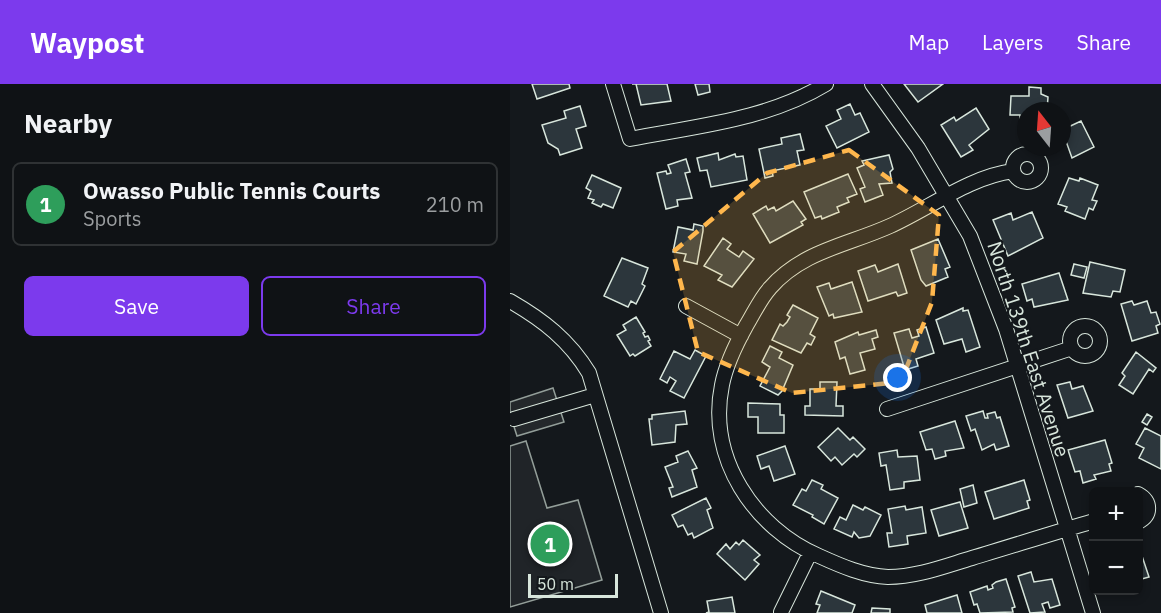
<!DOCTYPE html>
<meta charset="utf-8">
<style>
body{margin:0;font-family:"IBM Plex Sans",sans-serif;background:#181b1e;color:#f1f3f6}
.controls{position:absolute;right:18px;bottom:18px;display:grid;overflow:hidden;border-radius:9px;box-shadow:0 3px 9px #0003}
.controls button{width:54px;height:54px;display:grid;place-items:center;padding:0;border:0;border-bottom:2px solid #2f3234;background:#0f1215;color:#f1f3f6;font:30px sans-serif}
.compass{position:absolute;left:507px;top:18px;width:54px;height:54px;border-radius:50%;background:#0f1215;box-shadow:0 3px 9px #0003;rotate:343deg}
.scale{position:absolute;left:18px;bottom:15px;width:90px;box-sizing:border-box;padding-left:6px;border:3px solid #d8e6dc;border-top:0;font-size:16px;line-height:21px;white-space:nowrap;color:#d8e6dc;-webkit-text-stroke:4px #14181c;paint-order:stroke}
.you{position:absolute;left:388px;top:294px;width:21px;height:21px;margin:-15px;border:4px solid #fff;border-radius:50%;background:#1a73e8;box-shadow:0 0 0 9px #1a73e833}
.badge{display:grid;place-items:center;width:39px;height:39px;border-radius:50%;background:#7c3aed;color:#fff;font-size:20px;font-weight:700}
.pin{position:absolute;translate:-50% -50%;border:3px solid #fff;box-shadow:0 2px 6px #0006}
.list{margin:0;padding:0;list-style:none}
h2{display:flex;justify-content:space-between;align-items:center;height:78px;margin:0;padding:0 24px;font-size:26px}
h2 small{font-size:20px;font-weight:400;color:#9b9ea0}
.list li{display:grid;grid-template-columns:39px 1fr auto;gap:18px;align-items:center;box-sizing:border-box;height:84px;margin:0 12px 12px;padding:0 12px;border:2px solid #2f3234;border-radius:9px}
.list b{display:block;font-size:22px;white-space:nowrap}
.list p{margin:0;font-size:20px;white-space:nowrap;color:#9b9ea0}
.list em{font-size:20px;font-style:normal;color:#9b9ea0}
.actions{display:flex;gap:12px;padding:18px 24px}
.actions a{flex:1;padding:14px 0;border:2px solid #7c3aed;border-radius:9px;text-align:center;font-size:21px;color:#7c3aed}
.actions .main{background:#7c3aed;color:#fff}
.map{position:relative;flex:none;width:651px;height:529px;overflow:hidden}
header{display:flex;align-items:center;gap:36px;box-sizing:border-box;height:84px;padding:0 30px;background:#7c3aed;color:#fff}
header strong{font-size:28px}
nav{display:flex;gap:33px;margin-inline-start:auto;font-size:21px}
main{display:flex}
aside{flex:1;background:#0f1215}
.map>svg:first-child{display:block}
.green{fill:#202428;stroke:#939e99;stroke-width:1.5}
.parking{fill:#24282b;stroke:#939e99;stroke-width:1.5}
.building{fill:#2c363c;stroke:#d8e6dc;stroke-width:1.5}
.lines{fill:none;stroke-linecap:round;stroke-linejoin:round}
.minor-casing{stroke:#d8e6dc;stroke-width:16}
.minor{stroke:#14181c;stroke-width:14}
.marked{fill:#ffb74d;fill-opacity:0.2;stroke:#ffb74d;stroke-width:4.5;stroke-dasharray:12 8;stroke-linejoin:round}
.labels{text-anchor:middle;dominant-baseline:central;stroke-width:4.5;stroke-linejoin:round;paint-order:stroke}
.street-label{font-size:20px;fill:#d8e6dc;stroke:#14181c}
</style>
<header>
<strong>Waypost</strong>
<nav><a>Map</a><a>Layers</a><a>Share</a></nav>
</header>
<main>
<aside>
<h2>Nearby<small></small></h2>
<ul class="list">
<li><span class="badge" style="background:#2e9e5b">1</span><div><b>Owasso Public Tennis Courts</b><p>Sports</p></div><em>210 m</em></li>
</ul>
<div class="actions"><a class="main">Save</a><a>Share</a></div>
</aside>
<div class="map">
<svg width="651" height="529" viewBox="0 0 651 529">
<rect width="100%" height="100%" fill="#14181c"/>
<path class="green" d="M16,357L37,424L68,416L92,496L0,523V362Z"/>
<path class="parking" d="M43,304L54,338L7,352L0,330V318Z"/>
<path class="building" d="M22,0H59L60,4L27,15Z
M122,0H157L161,17L131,21L126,0Z
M185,0H199L200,8L188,11Z
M394,0H433L408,18Z
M519,3L531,4V10L538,13L537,27H516V35H510V31H500L501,12H519Z
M340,20L345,31L350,29L359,48L327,64L316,42L331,35L327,26Z
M70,22L76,42L66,45L72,64L50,71L48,65L38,59L32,41L56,34L54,27Z
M466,24L479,45L459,61L463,66L451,73L431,41L444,33L446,37Z
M571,37L584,63L562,74L552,46Z
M290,50L294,66L287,67L290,81L262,87L263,92L255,94L249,65L272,60L271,54Z
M208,69L209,76L225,70L226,73L233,72L237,96L201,103L197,86L190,87L187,74Z
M379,71L383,85L380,88L382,99L369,100L373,111L355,118L350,105L355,103L347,84L354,81L352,77Z
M176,75L180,88L175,89L182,114L167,116L168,122L156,125L147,89L156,87L157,90L161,89L158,81Z
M338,90L347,110L337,114L339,118L327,123L329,128L312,135L311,132L305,134L294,108Z
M82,91L111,104L103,124L93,120L91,123L82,119L84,116L78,114L81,107L76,104Z
M559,94L569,97L570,94L588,101L582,116L587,117L583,126L579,124L575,135L555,127L557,123L548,120Z
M283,117L296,135L291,138L293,141L260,159L243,130L256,122L258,126L264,123L266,127Z
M522,128L533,154L498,172L483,136L501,129L503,136Z
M184,140L193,142V147L187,180L174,177L176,170L163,168L168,143L183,146Z
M213,154L221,160L217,165L229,173L233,167L244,175L222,203L208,196L212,191L194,182Z
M428,155L440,183L435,185L438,193L416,202L411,196L401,166Z
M112,174L138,184L132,200L135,202L126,220L121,217L118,223L94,212Z
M580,178L615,186L610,208L603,207L601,213L573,209Z
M388,180L397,209L388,212L386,208L358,217L348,187L365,181L368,188Z
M564,180L577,183L574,194L561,191Z
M549,189L558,216L524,223L522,215L517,217L512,200Z
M342,198L352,228L324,234L323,230L319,232L307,203L319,199L321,205Z
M622,217L624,221L637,217L641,229L646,228L650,240L646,242L648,249L622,257L611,220Z
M283,221L308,234L300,250L305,253L301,261L297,259L291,269L262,256L270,240L273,242L277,238L280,233L277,231Z
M453,224V227L458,226L470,263L456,268L452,255L434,260L426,236Z
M126,233L135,248L133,249L135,253L138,252L140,256L138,257L141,262L125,272L123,270L120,272L107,251L116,246L113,241Z
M416,243L424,269L406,275L408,282L395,286L384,249L399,245L402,254L409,252L407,246Z
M366,246L368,253L362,255L365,265L350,269L355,286L340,290L335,273L330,275L325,258L348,248L349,251Z
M260,262L272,268L269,274L283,281L272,307L268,311L250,302L260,283L252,278Z
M185,266L196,272L174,314L160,307L166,297L160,293L157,299L150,295L164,267L180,275Z
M626,268L646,284L643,288L639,285L623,310L609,301L615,292L612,289Z
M310,298H327L326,322H333V332L295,331V322H300V305H310Z
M560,298L562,305L573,302L583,327L558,334L547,301Z
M238,319L270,320V331H274V349H248V333H238Z
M175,327L177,340L166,341L165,358L142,361L139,335H142V331Z
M473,327L475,334H478L477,330L485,328L487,334L490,333L499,362L486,366L484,360L472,366L465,345L461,347L456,332Z
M637,330L642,333L637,341L632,338Z
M445,337L454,364L435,367L436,372L425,375L422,365L416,366L410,348Z
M328,344L340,356L343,353L355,365L347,373L344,370L332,381L325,373L321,377L308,363Z
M635,344L651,352V385L629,374L634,364L626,360Z
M595,356L602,379L599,380L601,387L584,391L586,395L573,399L570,387L565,388L558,366Z
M275,362L285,390L264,397L259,382L251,385L247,372Z
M387,366L388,373L407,372L410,396L394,398V404L380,406L376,381L371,382L369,369Z
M178,367L187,384L182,386L187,403L162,413L159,404L163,403L155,383L168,378L166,372Z
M302,396L313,401L311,405L328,414L314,440L302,433L303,431L283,421L292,405L296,407Z
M514,396L520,416L517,417L519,424L484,435L475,408Z
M463,401L467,419L454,423L450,405Z
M196,414L201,424L197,426L203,444L184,454L182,449L178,451L173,441L168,443L162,431Z
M450,418L458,444L429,452L421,426Z
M343,421L353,426L355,423L371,431L360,452L349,454L344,448L342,453L324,445L330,433L336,436Z
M395,422L396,426L412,423L416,449L397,452L398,460L379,463L377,449H382L378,425Z
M233,456L250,471L244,476L249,480L235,496L207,470L216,460L220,465L226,458L229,461Z
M632,472L639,493L628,496V473Z
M521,488L524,498L542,495L550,521L540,524L538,518L532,520L535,528L520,529L508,492Z
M496,495L505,523L502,524L503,528L470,529L467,520L464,521L460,508L477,502L478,506L483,504L482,501L486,498Z
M311,507L345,521L342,529H307L310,521L306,520Z
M447,511L452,529H417L415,521Z
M222,513L225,529H196L199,528L197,517Z
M362,524L380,525V529H361Z"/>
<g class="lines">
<g class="minor-casing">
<path id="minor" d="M103,0L120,55C186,42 257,36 316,0
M362,0L408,64L460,152L496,245L583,529
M503 84a14 14 0 1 1 28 0a14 14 0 1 1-28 0Z
M503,87C459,93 420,124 380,142C338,161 292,167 260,204C250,215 244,229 236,242C226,260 216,280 212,301C197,374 244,444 309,472C331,482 354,492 378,493C407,493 435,482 462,474C502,462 543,449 584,437
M0,217C33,236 59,256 79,289L151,529
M176,222L231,252
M560 257a15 15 0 1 1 30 0a15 15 0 1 1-30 0Z
M377,325L562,264
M4,335L85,311
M628,410C641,417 642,431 628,438
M271,528L300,469"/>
</g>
<use href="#minor" class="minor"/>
</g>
<path class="marked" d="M339,66L429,131L422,218L391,298L282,309L188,268L163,168L257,89Z"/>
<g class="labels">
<g class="street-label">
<text transform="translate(519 265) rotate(72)">North 139th East Avenue</text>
</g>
</g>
</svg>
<div class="controls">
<button>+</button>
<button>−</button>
</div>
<svg class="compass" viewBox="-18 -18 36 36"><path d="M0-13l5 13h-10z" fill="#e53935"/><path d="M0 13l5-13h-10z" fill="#9b9ea0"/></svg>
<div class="scale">50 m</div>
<div class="you"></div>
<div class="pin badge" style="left:40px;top:460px;background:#2e9e5b">1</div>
</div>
</main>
